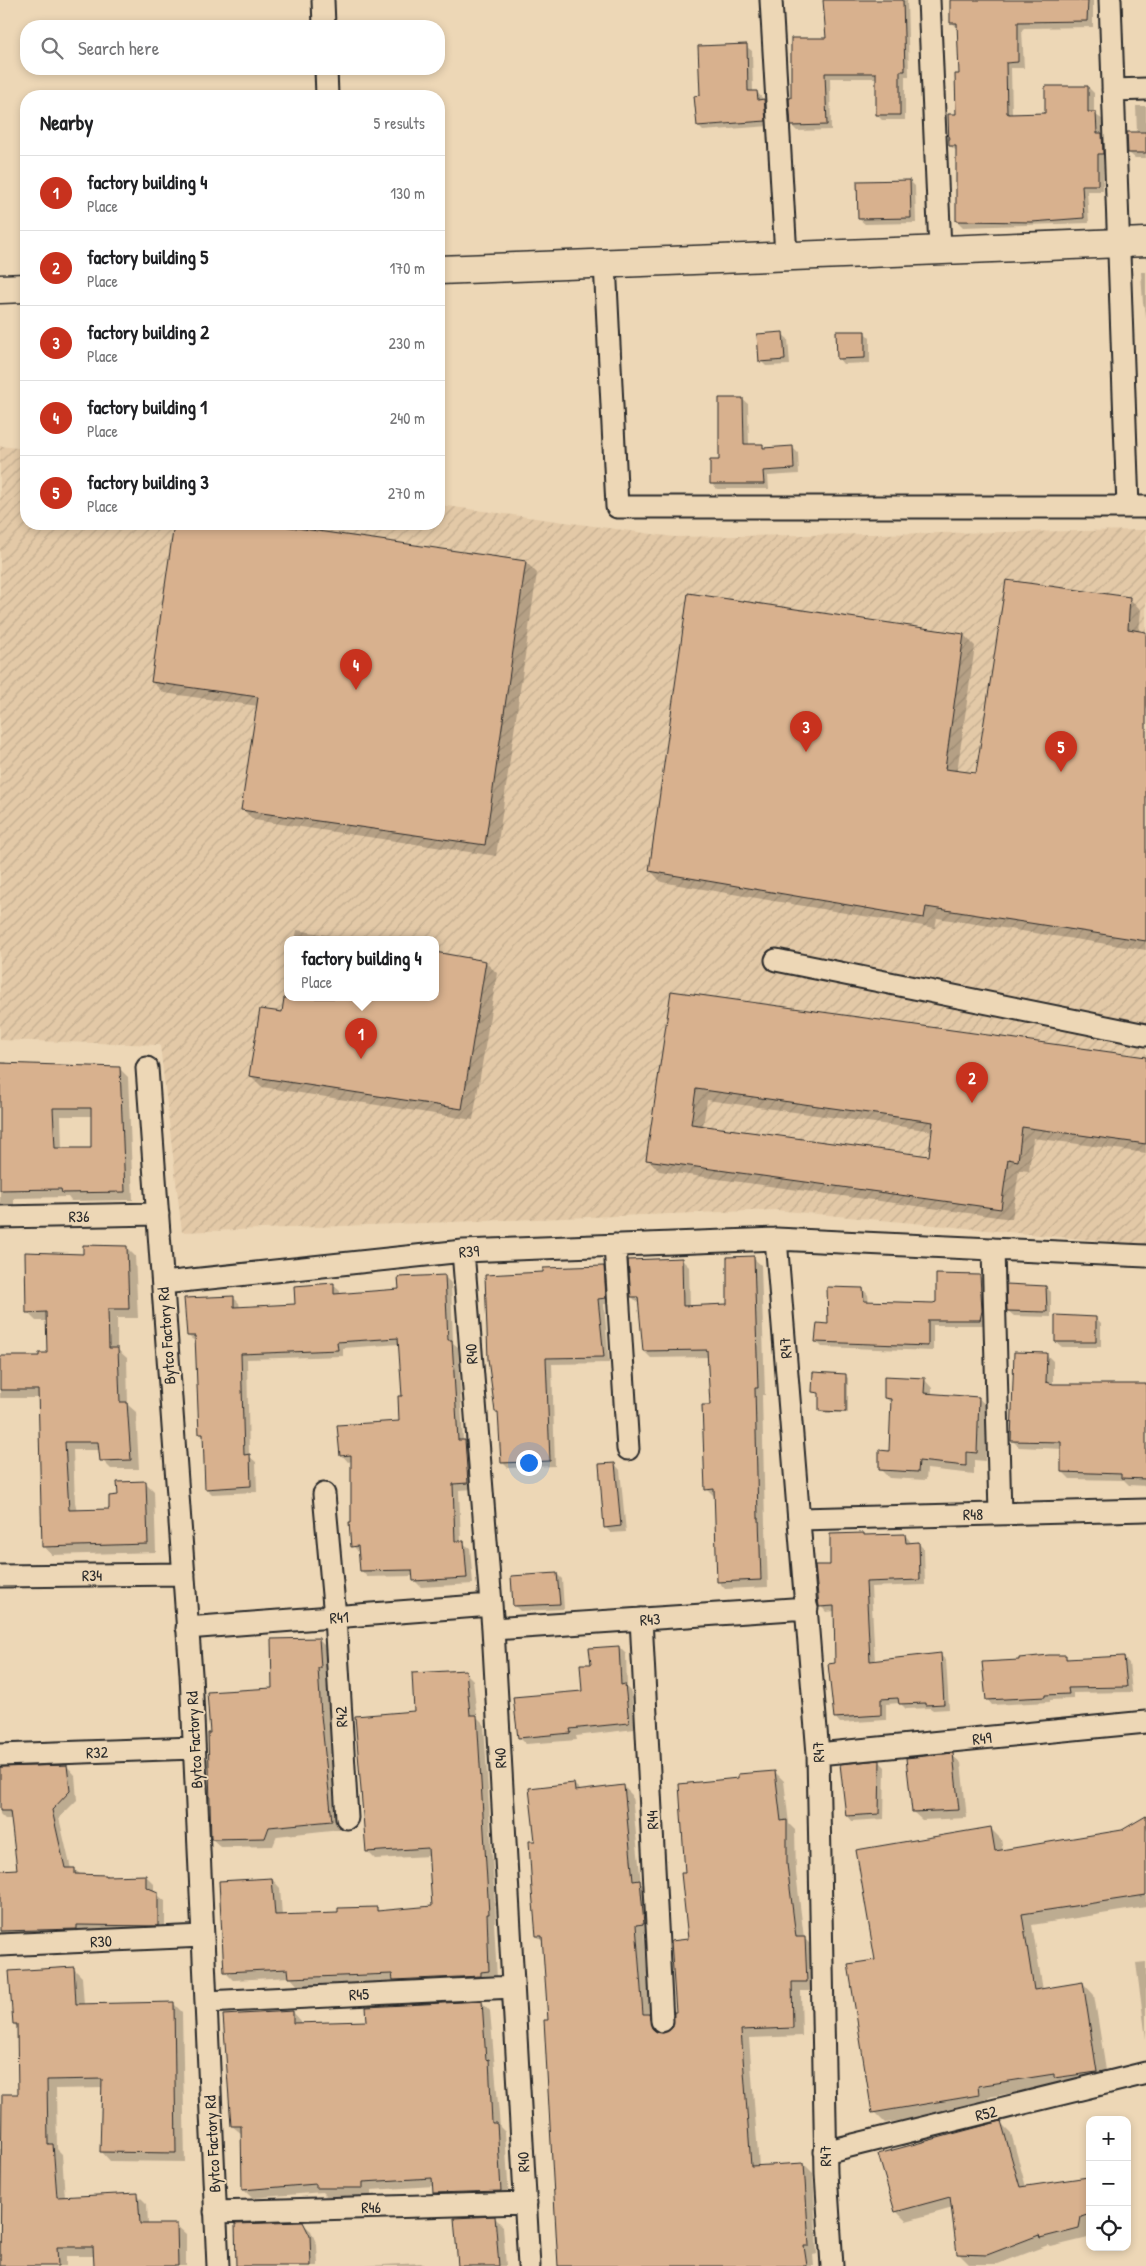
<!DOCTYPE html>
<meta charset="utf-8">
<style>
body{margin:0;font-family:"Patrick Hand",sans-serif;background:#f2f2f2;color:#202124}
.controls{position:absolute;right:15px;bottom:15px;display:grid;overflow:hidden;border-radius:10px;box-shadow:0 2px 8px #0003}
.controls button{width:45px;height:45px;display:grid;place-items:center;padding:0;border:0;border-bottom:1px solid #e0e0e0;background:#fff;color:#202124;font:25px sans-serif}
.you{position:absolute;left:528px;top:1462px;width:18px;height:18px;margin:-12px;border:4px solid #fff;border-radius:50%;background:#1a73e8;box-shadow:0 0 0 8px #1a73e833}
.badge{display:grid;place-items:center;width:32px;height:32px;border-radius:50%;background:#c8321e;color:#fff;font-size:16px;font-weight:700}
.pin{position:absolute;translate:-50% -41px;filter:drop-shadow(0 1px 2px #0008)}
.pin::after{content:'';position:absolute;top:26px;width:18px;height:15px;background:inherit;clip-path:polygon(0 0,100% 0,50% 100%)}
.popup{position:absolute;left:284px;top:936px;width:155px;height:65px;box-sizing:border-box;display:grid;place-content:center;border-radius:10px;background:#fff;filter:drop-shadow(0 1px 4px #0005);font-size:16px;white-space:nowrap;color:#757577}
.popup b{font-size:19px;color:#202124}
.popup::after{content:'';position:absolute;left:50%;top:100%;margin-left:-10px;border:10px solid transparent;border-top-color:#fff}
.list{margin:0;padding:0;list-style:none}
h2{display:flex;justify-content:space-between;align-items:center;height:65px;margin:0;padding:0 20px;font-size:21px}
h2 small{font-size:16px;font-weight:400;color:#757577}
.list li{display:grid;grid-template-columns:32px 1fr auto;gap:15px;align-items:center;box-sizing:border-box;height:75px;padding:0 20px;border-top:1px solid #e0e0e0}
.list b{display:block;font-size:19px;white-space:nowrap}
.list p{margin:0;font-size:16px;white-space:nowrap;color:#757577}
.list em{font-size:16px;font-style:normal;color:#757577}
.icon{flex:none;width:28px;height:28px;fill:none;stroke:currentColor;stroke-width:2;stroke-linecap:round;stroke-linejoin:round}
.map{position:relative;flex:none;width:1146px;height:2266px;overflow:hidden}
.search{position:absolute;background:#fff;box-shadow:0 2px 8px #0003;left:20px;top:20px;width:425px;height:55px;display:flex;align-items:center;gap:12px;box-sizing:border-box;padding:0 18px;border-radius:20px;color:#757577;font-size:19px}
.panel{position:absolute;background:#fff;box-shadow:0 2px 8px #0003;left:20px;top:90px;width:425px;height:440px;border-radius:20px}
.map>svg:first-child{display:block}
.industrial{fill:url(#industrial-furrows);fill-rule:evenodd}
.shadow{fill:#0003;fill-rule:evenodd}
.building{fill:#d8b18e;stroke:#2b2b2b;fill-rule:evenodd}
.lines{fill:none;stroke-linecap:round;stroke-linejoin:round}
.street-casing{stroke:#2b2b2b;stroke-width:25}
.secondary-casing{stroke:#2b2b2b;stroke-width:31}
.street{stroke:#edd7b6;stroke-width:21}
.secondary{stroke:#edd7b6;stroke-width:28}
.labels{text-anchor:middle;dominant-baseline:central;stroke-width:4;stroke-linejoin:round;paint-order:stroke}
.street-label{font-size:16px;fill:#2b2b2b;stroke:#edd7b6}
</style>
<div class="map">
<svg width="1146" height="2266" viewBox="0 0 1146 2266">
<defs>
<pattern id="industrial-furrows" width="10" height="10" patternUnits="userSpaceOnUse" patternTransform="scale(1.25)"><rect width="10" height="10" fill="#e3c9a7"/><path d="M-1 1l2-2M0 10L10 0M9 11l2-2" fill="none" stroke="#c3ad90"/></pattern>
</defs>
<rect width="100%" height="100%" fill="#edd7b6"/>
<filter id="ink" filterUnits="userSpaceOnUse"><feTurbulence type="fractalNoise" baseFrequency=".02" numOctaves="2"/><feDisplacementMap in="SourceGraphic" scale="10" xChannelSelector="R" yChannelSelector="G"/><feConvolveMatrix kernelMatrix="1 2 1 2 8 2 1 2 1" color-interpolation-filters="sRGB"/></filter>
<g filter="url(#ink)">
<path class="industrial" d="M0,446L26,449V524H439V505L674,537L1146,530V1245L775,1210L182,1232L160,1045L0,1040ZM287,940H435V998H287Z"/>
<path class="shadow" d="M825,0H907L909,76H905V120H882L877,115V78H830L831,130L797,131L792,126L827,39Z
M951,0H1093V27L1024,28L1022,30L1024,68H1011L1012,114L1047,115L1088,87L1094,93V114L1102,119V134L1108,140V159H1103V191H1087L1089,223L963,227L957,221V151L950,146L957,115L960,75L958,29L952,22Z
M746,46L752,51L753,92H757L769,106L770,126L703,131L698,126L701,96Z
M1136,106H1146V158H1135L1129,153L1137,133Z
M910,181L915,186L916,223L865,224L859,219Z
M1141,272H1146V319L1145,307L1143,304Z
M864,332L870,338V363L843,364L838,358Z
M782,334L788,339L790,365L766,366L761,361Z
M742,399L748,404L749,446H763L766,449L792,447L798,453L799,474L768,476L769,489H717L711,483Z
M175,524H261L526,562L537,573L496,856L254,820L242,809L258,706L164,693L152,682Z
M1130,599L1141,610L1139,632L1146,633V950L937,918L935,928L661,882L650,870L964,635L975,646L957,772L977,775Z
M297,930L358,940H295Z
M435,953L485,962L497,973L473,1120L262,1087L251,1076L283,1014L287,988V998H435Z
M672,993L1146,1058V1153L1033,1138L1029,1171L1019,1170L1012,1219L659,1171L648,1159ZM707,1100L933,1131L930,1158L703,1126Z
M0,1062H6L9,1065L119,1068L128,1077L133,1200L71,1201L68,1197L14,1198V1207H0ZM61,1116H92V1149L62,1150Z
M126,1247L135,1256L138,1318H117V1349L127,1358L128,1405L136,1412L139,1469H111L102,1460L101,1450H73L75,1502L77,1511L110,1510L119,1497L145,1482L154,1491L156,1552L52,1555L44,1546L40,1398H0V1358H41L49,1354L48,1321H36L27,1312L85,1256Z
M753,1258L761,1265L765,1395H762L765,1525L766,1527L768,1587L725,1589L718,1581L715,1497L707,1489L711,1406L709,1357L651,1358L644,1351L640,1305L632,1297L681,1259L689,1267L690,1307L729,1305Z
M603,1267L609,1273L611,1304H604L609,1363L552,1364L555,1466L508,1468L502,1462L499,1414L496,1411Z
M444,1276L451,1283L453,1343L458,1347L463,1441L471,1448L474,1489L459,1490L461,1542L470,1548L473,1584L421,1587L414,1580V1576L367,1577L361,1570L359,1552L353,1546L352,1461L348,1462L342,1455L401,1422L404,1397L400,1344L343,1348V1356L247,1359L249,1456L256,1462L257,1492L212,1494L206,1488L204,1437L200,1433L196,1342L188,1336L233,1297L239,1303L240,1308L297,1306L333,1285L340,1291V1294L400,1290Z
M979,1276L985,1281L986,1325H933V1351L822,1347L817,1342L863,1289L868,1295L869,1303L933,1304Z
M1046,1287L1051,1292V1317L1014,1316L1008,1311Z
M1096,1318L1101,1323V1347H1062L1056,1342Z
M1046,1354L1053,1361V1385H1146V1486L1129,1485L1124,1480L1070,1479L1062,1471L1063,1449L1019,1447L1012,1440Z
M845,1375L848,1378V1413H823L820,1410L821,1394L813,1391Z
M924,1379L932,1388V1395L978,1398L987,1406L985,1461L974,1460V1474L927,1469L926,1480L889,1478L880,1469L891,1452L892,1404L885,1397Z
M615,1464L620,1470L626,1532L611,1533L605,1527Z
M905,1535L910,1541V1544H919L924,1549L925,1585L871,1587L875,1662L940,1655L946,1660L949,1709L933,1710L930,1708L906,1709L900,1703L886,1704V1720L840,1723L835,1717V1611L826,1612L821,1606L832,1567Z
M557,1574L562,1579L564,1609L520,1611L515,1606Z
M318,1639L327,1648L329,1676H326L340,1829L277,1836L273,1846L221,1847L212,1839L273,1690Z
M619,1647L626,1654L627,1688L631,1692L635,1729L576,1736L577,1740L526,1744L519,1737L583,1692L592,1665Z
M1065,1656L1069,1660L1123,1657L1129,1663L1132,1692L1073,1693V1699L1050,1700V1702L992,1705L987,1699L1020,1662Z
M465,1672L473,1680L477,1717L484,1724L496,1922H494L497,1979L298,1986L290,1977L233,1980L225,1972L272,1879L280,1888L282,1916L339,1914L376,1908L380,1912L433,1907L429,1856L375,1859L367,1851L415,1712Z
M952,1755L961,1763L967,1818L922,1820L913,1812Z
M880,1762L885,1767L884,1819L852,1821L847,1815Z
M67,1766L75,1775L77,1800L59,1818L71,1869H74L81,1875L107,1877L146,1876L154,1884V1892L165,1901V1933L6,1939L0,1933V1871L19,1870L12,1819H5L0,1814V1769Z
M775,1772L784,1781L789,1824L795,1830L796,1873L804,1938L813,1947L815,1991H801L802,2036L749,2038L759,2167L804,2164L813,2173L817,2254L813,2255L814,2266H559L549,2021L543,1942L537,1936L536,1842L574,1784L581,1791L623,1786L632,1795L641,1883L649,1891L653,1933H644L651,2018L658,2024L660,2034L663,2035L674,2028L689,1940L686,1874L740,1779Z
M1146,1818V1907L1032,1925L1043,1990L1083,1983L1094,1995L1108,2083L1063,2085L988,2097L990,2106L885,2123L874,2112L876,1961L990,1828L1001,1839L1003,1851L1123,1832Z
M1146,1962V2039L1136,1963Z
M73,1968L82,1977L84,2005L173,2003L182,2012L185,2162L110,2161L101,2151L103,2088L56,2089L57,2149L62,2154L65,2198L138,2195L147,2204L148,2225H176L186,2234V2266H190H95V2256H66V2266H0V2149L4,2148L20,2095L18,2028L14,2024Z
M482,2002L490,2011L500,2127L505,2132L509,2199L442,2201L434,2193V2186L371,2190V2196H326L322,2192L252,2198L243,2189L242,2134L232,2126L293,2012L301,2021V2024L368,2022Z
M1001,2123L1011,2133L1026,2187L1087,2179L1090,2181L1088,2238L1051,2247L1048,2245L998,2264H969L958,2253L953,2208L906,2221L896,2211Z
M495,2218L503,2226L506,2266H459Z
M302,2223L311,2231L317,2245L318,2266H237Z
M421,2263L425,2266H364Z"/>
<path class="building" d="M823,0H903L905,71H900V115H876V73H825L827,125L791,126L789,98H791V38H826Z
M950,0H1088L1087,21L1018,22V62L1006,63L1007,113L1009,114L1045,113V86H1088V112H1096L1097,133H1102L1103,154H1098V185H1082L1084,218L1032,222L956,221V146H949L948,114H956L955,74H959L957,23H950Z
M747,44L748,91H757L758,100L764,99L766,121L697,126L694,96L700,95L698,46Z
M1127,132H1146V153H1128Z
M910,180L911,218L858,219L857,181Z
M836,331H865V358L837,359Z
M783,332L785,360L759,362L757,334Z
M719,398H743L744,444H763V448L793,446L794,469L763,471L764,484H710V460H719Z
M174,524H269L526,561L485,845L241,810L258,697L151,682Z
M1006,580L1130,597L1128,629L1146,632V941L926,907L924,918L649,871L688,593L964,634L945,769L976,773Z
M435,952L486,961L462,1109L249,1076L260,1009L282,1012L284,998H435Z
M671,991L1146,1057V1144L1022,1127L1018,1161L1008,1159L1001,1209L646,1160ZM696,1089L933,1122L929,1156L691,1124Z
M0,1063L120,1067L125,1192L62,1193L61,1189L0,1190ZM53,1108H91V1148H55Z
M83,1245L127,1246L129,1309H108L109,1348H118L120,1402H127L131,1460L100,1461L98,1442H65L69,1510L109,1509V1496L118,1495L117,1482L146,1481L148,1544L42,1547L38,1390H0V1356H39V1353H47L46,1312L26,1313L25,1252L83,1254Z
M754,1256L758,1388H755L758,1518H759L761,1580L717,1582L714,1489L705,1490L702,1405H710L707,1350L643,1351L638,1297H631L628,1260L682,1258L683,1306L727,1304V1257Z
M604,1266L606,1298L598,1299L604,1357L546,1358L550,1461L501,1463L498,1412H495L488,1359L485,1275L543,1272V1268Z
M936,1274L980,1275L982,1311L980,1320H928V1346L815,1342L817,1323L828,1324L827,1287L863,1288L864,1301L933,1303L936,1302Z
M445,1275L448,1340H452L458,1440H465L468,1483L453,1484L455,1541H464L467,1578L413,1581L412,1570L360,1571L358,1546L351,1547L349,1523H351V1455L340,1456L337,1425L399,1421L398,1396H402L398,1338L337,1342L338,1350L241,1354L244,1455L250,1454L251,1486L205,1489L203,1434H199L195,1336H187L184,1298L234,1296V1307L295,1304L294,1286L334,1283V1294L399,1289L398,1277Z
M1006,1284L1046,1286L1047,1312L1007,1311Z
M1055,1315L1096,1317V1342H1055Z
M1014,1352L1047,1353L1046,1382L1053,1384H1146V1479L1121,1478V1474L1061,1472V1442L1011,1441Z
M813,1372L846,1374V1412L819,1411V1393L812,1392Z
M884,1376L925,1378L924,1393L979,1397L977,1453L966,1452V1466L919,1461L918,1472L879,1470V1450L889,1451L891,1399L884,1398Z
M615,1463L621,1526L604,1528L599,1464Z
M864,1533V1535L905,1534L906,1543L919,1542L920,1580L866,1582L870,1661L941,1653L944,1704L926,1705V1703L899,1704L898,1698L881,1699V1715L834,1718L828,1664L835,1663L834,1606L819,1607L815,1565H830V1534Z
M557,1573L560,1604L513,1606L511,1576Z
M319,1638L321,1668H318L321,1715L332,1821L269,1827L265,1838L211,1839L208,1733H210L207,1692L272,1688L271,1639Z
M619,1646L621,1685L625,1684L629,1723L570,1729L571,1733L518,1738L513,1697L582,1691L580,1664H591L589,1648Z
M1049,1655H1066V1659L1124,1656L1127,1687L1068,1688L1069,1694L1045,1695V1697L986,1700L982,1662L1019,1660V1658Z
M466,1670L470,1715H477L489,1914H487L489,1971L481,1972V1976L393,1980L392,1974L289,1978L288,1969L224,1972L219,1881L272,1878L275,1915L338,1913V1908L377,1907V1911L432,1906L428,1848L366,1852L355,1716L414,1711L412,1673Z
M953,1753L959,1810L912,1812L906,1758Z
M880,1760L879,1814L846,1816L840,1764Z
M67,1765L70,1791L52,1810L65,1868H75V1874L106,1875V1876L146,1875V1887L158,1892V1926L77,1925V1929L0,1931V1870L17,1869L10,1811H0V1767Z
M775,1771L781,1821L787,1820V1864L796,1937H805L807,1982H792L793,2028L741,2030L751,2166L804,2163L809,2246H804L807,2266H558L544,2020H548L542,1936H536L532,1891L529,1841H535L529,1788L574,1783L575,1791L624,1785L633,1881L640,1880L644,1924L636,1925L643,2014H649L652,2028L657,2032L663,2033L673,2027L674,2012H676L671,1941L688,1939L681,1873H685L679,1784L738,1778V1774Z
M1146,1816V1895L1022,1914L1034,1990L1083,1982L1097,2072L1054,2078V2074L978,2086L979,2095L872,2113L848,1964L875,1960L856,1850L991,1827L995,1851L1122,1830Z
M74,1967L76,2004L174,2002L176,2153L100,2152L102,2079L47,2080L48,2144H53L57,2197L138,2193L140,2224H177L178,2266H94L93,2247H57L58,2266H0L2,2094H18L17,2024H13L9,1971Z
M482,2001L486,2060L489,2059L492,2123H497L501,2191L433,2193L432,2178L363,2182V2188H316V2184L242,2190L241,2126H231L223,2015L293,2011V2023L367,2021L366,2007Z
M1001,2121L1020,2187L1088,2177L1090,2214L1081,2217L1079,2228L1040,2238L1039,2235L987,2255L957,2254L950,2197L895,2212L878,2154Z
M495,2216L499,2266H458L454,2218Z
M303,2222L310,2236L311,2266H236L235,2224Z"/>
<g class="lines">
<g class="street-casing">
<path id="street" d="M323,0L324,26
M771,0L786,256
M929,0L940,249
M1110,0L1128,507
M326,69L327,96
M1113,90L1146,89
M605,263L617,507H1146
M776,960L1146,1035
M147,1068L191,1674L218,2266
M0,1217L158,1214
M776,1239L818,1754L826,2173L832,2266
M615,1245L628,1449
M993,1249L1000,1514
M463,1251L493,1629L529,2266
M163,1283L463,1251L776,1239L1146,1256
M324,1494L335,1617L347,1818
M800,1519L1146,1510
M0,1576L184,1574
M641,1619L662,2021
M187,1628L491,1605
M493,1629L807,1608
M818,1754L1146,1722
M0,1755L194,1748
M0,1945L203,1936
M206,2002L513,1987
M825,2152L1146,2073
M215,2212L526,2203"/>
</g>
<g class="secondary-casing">
<path id="secondary" d="M439,270L1146,242
M0,289L26,288"/>
</g>
<use href="#street" class="street"/>
<use href="#secondary" class="secondary"/>
</g>
</g>
<g class="labels">
<g class="street-label">
<text transform="translate(79 1216) rotate(-1)">R36</text>
<text transform="translate(469 1251) rotate(-4)">R39</text>
<text transform="translate(166 1336) rotate(-94)">Bytco Factory Rd</text>
<text transform="translate(785 1348) rotate(-95)">R47</text>
<text transform="translate(471 1354) rotate(-94)">R40</text>
<text transform="translate(973 1514) rotate(-1)">R48</text>
<text transform="translate(92 1575) rotate(-1)">R34</text>
<text transform="translate(339 1617) rotate(-4)">R41</text>
<text transform="translate(650 1619) rotate(-4)">R43</text>
<text transform="translate(341 1717) rotate(-93)">R42</text>
<text transform="translate(982 1738) rotate(-6)">R49</text>
<text transform="translate(194 1740) rotate(-93)">Bytco Factory Rd</text>
<text transform="translate(97 1752) rotate(-2)">R32</text>
<text transform="translate(818 1752) rotate(-93)">R47</text>
<text transform="translate(500 1758) rotate(-93)">R40</text>
<text transform="translate(652 1820) rotate(-93)">R44</text>
<text transform="translate(101 1941) rotate(-3)">R30</text>
<text transform="translate(359 1994) rotate(-3)">R45</text>
<text transform="translate(986 2113) rotate(-14)">R52</text>
<text transform="translate(212 2144) rotate(-93)">Bytco Factory Rd</text>
<text transform="translate(825 2156) rotate(-91)">R47</text>
<text transform="translate(523 2162) rotate(-93)">R40</text>
<text transform="translate(371 2207) rotate(-2)">R46</text>
</g>
</g>
</svg>
<div class="controls">
<button>+</button>
<button>−</button>
<button><svg class="icon" aria-label="locate" viewBox="0 0 24 24"><circle cx="12" cy="12" r="6"/><path d="M12 2v4M12 18v4M2 12h4M18 12h4"/></svg></button>
</div>
<div class="you"></div>
<div class="pin badge" style="left:361px;top:1059px">1</div>
<div class="popup"><b>factory building 4</b>Place</div>
<div class="pin badge" style="left:972px;top:1103px">2</div>
<div class="pin badge" style="left:806px;top:752px">3</div>
<div class="pin badge" style="left:356px;top:690px">4</div>
<div class="pin badge" style="left:1061px;top:772px">5</div>
<div class="search"><svg class="icon" aria-label="search" viewBox="0 0 24 24"><circle cx="10" cy="10" r="6"/><path d="M15 15l6 6"/></svg>Search here</div>
<section class="panel">
<h2>Nearby<small>5 results</small></h2>
<ul class="list">
<li><span class="badge">1</span><div><b>factory building 4</b><p>Place</p></div><em>130 m</em></li>
<li><span class="badge">2</span><div><b>factory building 5</b><p>Place</p></div><em>170 m</em></li>
<li><span class="badge">3</span><div><b>factory building 2</b><p>Place</p></div><em>230 m</em></li>
<li><span class="badge">4</span><div><b>factory building 1</b><p>Place</p></div><em>240 m</em></li>
<li><span class="badge">5</span><div><b>factory building 3</b><p>Place</p></div><em>270 m</em></li>
</ul>
</section>
</div>
